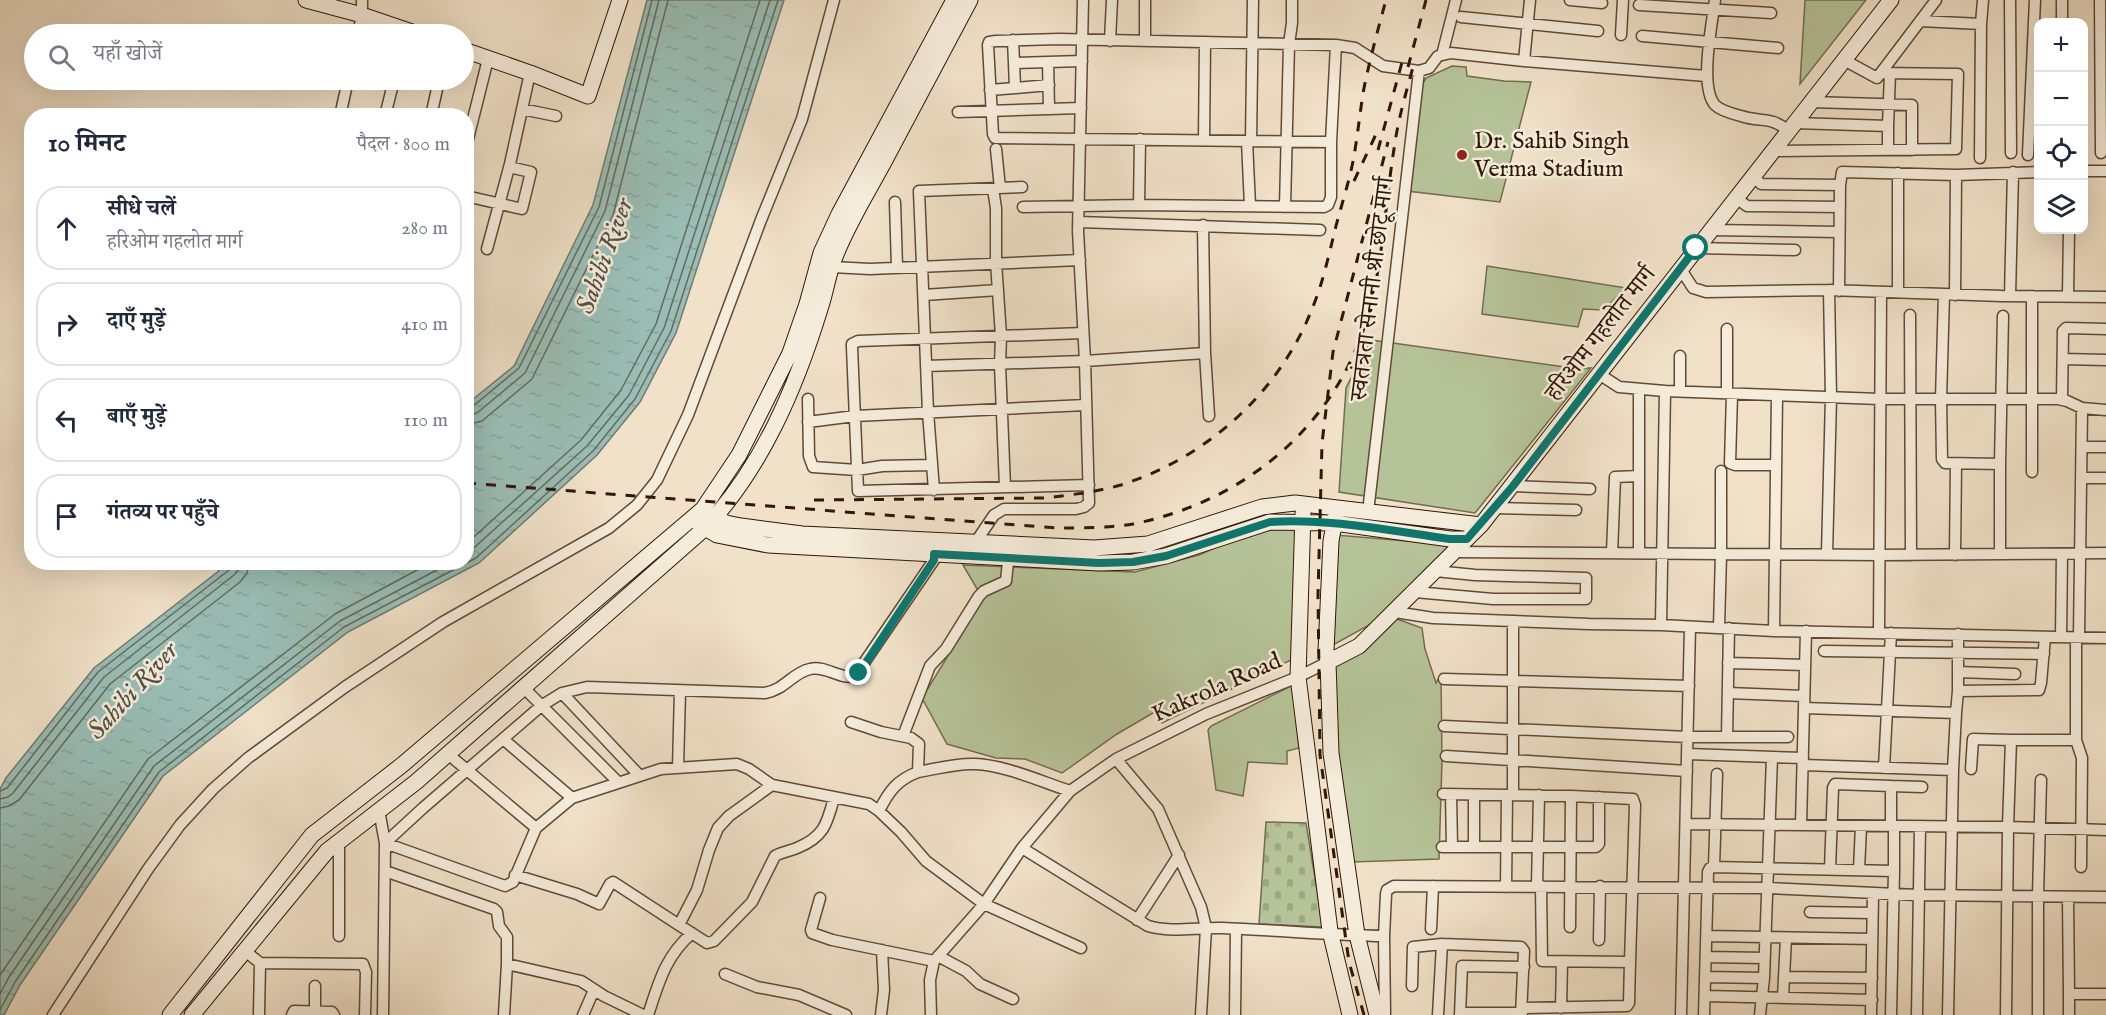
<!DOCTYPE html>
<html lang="hi">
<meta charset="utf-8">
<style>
body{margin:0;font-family:"IM FELL English","Noto Serif Devanagari",serif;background:#f6f6f7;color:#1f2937}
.controls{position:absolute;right:18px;top:18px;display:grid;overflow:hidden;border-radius:12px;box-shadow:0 6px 24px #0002}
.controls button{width:54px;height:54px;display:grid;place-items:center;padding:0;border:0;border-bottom:2px solid #e0e1e3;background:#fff;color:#1f2937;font:30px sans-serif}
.stop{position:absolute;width:18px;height:18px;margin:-14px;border:4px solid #0f766e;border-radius:50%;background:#fff}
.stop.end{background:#0f766e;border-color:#fff;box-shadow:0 2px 6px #0008}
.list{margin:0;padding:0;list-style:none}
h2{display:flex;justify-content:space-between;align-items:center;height:78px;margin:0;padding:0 24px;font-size:26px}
h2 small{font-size:20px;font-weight:400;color:#747a83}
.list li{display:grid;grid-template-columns:39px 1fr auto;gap:18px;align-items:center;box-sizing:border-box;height:84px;margin:0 12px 12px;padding:0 12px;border:2px solid #e0e1e3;border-radius:24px}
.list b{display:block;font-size:22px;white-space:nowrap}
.list p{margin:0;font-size:20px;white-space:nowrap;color:#747a83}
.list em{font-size:20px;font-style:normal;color:#747a83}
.icon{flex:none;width:33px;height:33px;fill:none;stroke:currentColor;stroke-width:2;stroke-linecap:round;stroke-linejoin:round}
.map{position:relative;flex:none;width:2106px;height:1015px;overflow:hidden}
.search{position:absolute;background:#fff;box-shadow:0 6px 24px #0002;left:24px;top:24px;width:450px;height:66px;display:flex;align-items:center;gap:15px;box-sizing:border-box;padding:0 21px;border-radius:33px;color:#747a83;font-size:22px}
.panel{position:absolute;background:#fff;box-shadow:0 6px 24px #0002;left:24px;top:108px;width:450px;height:462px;border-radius:24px}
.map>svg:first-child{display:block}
.cemetery{fill:url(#cemetery-stones);stroke:#736d4f;stroke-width:1.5}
.green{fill:#b6c398;stroke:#736d4f;stroke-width:1.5}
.water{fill:url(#water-ripples);stroke:#707b70;stroke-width:1.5}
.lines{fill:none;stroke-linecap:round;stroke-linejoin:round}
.shore{stroke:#656a5e;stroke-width:1.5}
.street-casing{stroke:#604a36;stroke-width:13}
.secondary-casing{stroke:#301706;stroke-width:17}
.street{stroke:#f5ecdb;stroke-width:10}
.secondary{stroke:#f5ecdb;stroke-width:15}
.rail{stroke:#301706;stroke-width:3;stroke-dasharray:10 10;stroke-linecap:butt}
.route{stroke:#0f766e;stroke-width:8}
.poi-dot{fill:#8f2418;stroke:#f5ecdb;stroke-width:2}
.labels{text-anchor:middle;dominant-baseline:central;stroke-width:5;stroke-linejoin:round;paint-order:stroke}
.poi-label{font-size:24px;fill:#301706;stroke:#f5ecdb;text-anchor:start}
.street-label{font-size:24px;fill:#301706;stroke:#f5ecdb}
.water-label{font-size:26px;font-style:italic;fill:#555144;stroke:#f5ecdb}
</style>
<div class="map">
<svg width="2106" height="1015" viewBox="0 0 2106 1015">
<defs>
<pattern id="cemetery-stones" width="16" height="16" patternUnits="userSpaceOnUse" patternTransform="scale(1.5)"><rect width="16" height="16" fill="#b6c398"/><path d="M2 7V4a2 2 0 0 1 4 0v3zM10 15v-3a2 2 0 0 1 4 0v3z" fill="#9da782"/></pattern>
<pattern id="water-ripples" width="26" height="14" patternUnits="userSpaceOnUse" patternTransform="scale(1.5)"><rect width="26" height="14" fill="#9abeb6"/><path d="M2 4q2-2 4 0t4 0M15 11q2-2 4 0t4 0" fill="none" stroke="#85a39b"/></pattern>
</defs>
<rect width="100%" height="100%" fill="#f0e1c8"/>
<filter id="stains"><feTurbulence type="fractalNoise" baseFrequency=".00333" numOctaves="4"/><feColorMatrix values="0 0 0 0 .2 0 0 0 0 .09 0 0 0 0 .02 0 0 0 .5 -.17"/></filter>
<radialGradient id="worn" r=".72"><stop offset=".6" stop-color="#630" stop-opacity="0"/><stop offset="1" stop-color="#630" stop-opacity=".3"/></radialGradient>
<path class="cemetery" d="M1266,822L1306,823L1323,927L1259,924Z"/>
<path class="green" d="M1805,0H1866L1800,84Z
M1452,66L1466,67L1467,76L1504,81L1531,82L1500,202L1407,191L1420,88L1426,78Z
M1487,266L1626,288L1603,310L1583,309L1578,327L1482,314Z
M1371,340L1579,369L1591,368L1475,513L1339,492L1346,388Z
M1274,527L1297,528L1293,659L1162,723L1158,710L1117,734L1062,773L1025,759L996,758L947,744L922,698L983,599L963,565L1135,572L1199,555L1241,536Z
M1336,535L1454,545L1382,618L1333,645Z
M1397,619L1422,628L1425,649L1436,683L1441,674L1442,761L1439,859L1352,862L1334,745L1332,666Z
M1293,685L1299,748L1287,751V764L1248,762L1243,796L1216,790L1208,730L1211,726Z"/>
<path class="water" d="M647,0H784L676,333L640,402L597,455L479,563L348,632L163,776L20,985L4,1015H0V789L6,778L94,668L229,563L466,562L467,404L514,366L593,205Z"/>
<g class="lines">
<path class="shore" d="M466,409L472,407L519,368L599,207L652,0
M466,416L477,413L525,373L605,211L659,0
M466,425L482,421L532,379L613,215L668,0
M466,544L581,440L621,390L656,324L760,0
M466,555L587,446L629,395L664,328L770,0
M0,791L7,788L98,672L229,570L232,562
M0,799L8,797L13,793L104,677L234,575L239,569L240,562
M0,808L9,806L19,800L110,684L240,582L247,573L249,562
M0,975L148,759L335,614L432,562
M0,994L9,977L154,766L340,621L452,562
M0,1010L15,982L159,772L344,627L476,558L593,451L635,399L671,331L778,0"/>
<g class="street-casing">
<path id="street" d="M1570,0L1602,3
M1715,0C1712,24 1699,87 1715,105C1721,111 1733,114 1741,116C1762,123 1768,115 1789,131
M2010,0L2011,153
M2100,0L2101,153
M1639,5L1771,13
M1461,17L1598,31
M1920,21L1981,24
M2062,22V0
M358,34L362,15V0
M1621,35L1623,0
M1642,36L1778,48
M1013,40L1014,63L1048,62L1049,109
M1110,41L1112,0
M1145,41V0
M1336,45L1331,142L995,138L993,134L988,45L989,42L996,41L1059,39L1336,45L1355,48L1383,66L1419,71L1429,68L1438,56L1451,53L1524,61L1706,76
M1442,55L1456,0
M1844,60L1877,78L1936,0
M1524,61L1530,0
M1048,62L1082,61
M1014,63L1015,88L1049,85
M990,90L1015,88
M1811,102L1912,105V150
M522,109L556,116
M958,112L1081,108
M340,116L348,80
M385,116L394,80
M431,116L439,80
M1795,123L1888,126L1890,73
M1204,140L1205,42
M1247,141L1250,206
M1251,141L1253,0
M466,147L488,59
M996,149L1000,188
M1888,150V126
M1773,151L1956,149L1958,74L1881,73
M2028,155L2035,0
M1980,158L1981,24L1983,0
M2084,171H2106
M1898,173V292
M1753,176L1761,184L1840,185L1842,172L1956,175L2038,172
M993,189L996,208V262L1001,336L1000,365L1005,487
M466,196L522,209L531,172L509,167
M1736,198L1747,206L1840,207
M895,202L897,267
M1139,205L1140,139
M1023,207L1139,205L1324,207L1328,205L1331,197V142
M1285,207L1289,44L1292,23V0
M1079,222L1320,230
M1203,225L1205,353L1209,416
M1710,230L1839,232
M1696,248L1795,250
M487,249L510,164L530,73
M832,267L870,269L1080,260
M1680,268L1693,288L1706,292L1829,290L2002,296L2106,297
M1839,291L1840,185
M1944,294L1941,399L1942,459L1945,463L2000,464L2003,316
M924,295L998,290
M1955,295L1956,175
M2010,296L2013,172
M2068,296L2069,230
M1910,315L1911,555
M1083,333L858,341L852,344V347L858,491L1089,485
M1680,356V391
M2063,359L2106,360
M926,366L1085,361L1205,353
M1599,374L1619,387L1665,391L1661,625
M1639,390V553
M1665,391L1880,399H2058L2067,401L2082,408L2106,410
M1727,393V329
M1732,394L1730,463L1735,465H1776
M808,399L809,456L813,467L857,470L882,466L932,465
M2062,400L2063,331L2066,328L2106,329
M808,422L855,416L1086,405
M2082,447H2106
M1721,471V554L1879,555L2106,553
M2032,472V296
M2082,478H2106
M1513,486L1590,489
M934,490L928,412L919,191L1022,187
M1494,508L1576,510
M1368,512L1419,71
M975,543L994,515L1004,509H1076L1084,507L1089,503L1085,361L1078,231L1083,0
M1455,552L1721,554L1719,628
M1612,553L1615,477L1639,476
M1827,554L1831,397L1829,290
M2000,554V464
M1955,555L1956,464
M1415,592L1493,599H1586V578L1475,575L1435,571
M1395,612L1433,618L1589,624L1661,625L1774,631L2106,638
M1513,621V795
M1774,631L1777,396
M1879,633L1881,292
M2061,637L2062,554
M2079,637L2082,408
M1824,651L2044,654
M1728,663L1805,665
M1958,672L2015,674
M1444,679L1689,686
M523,687L618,782
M1958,691L2039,690L2041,683L2045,637
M562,693L639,775
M1728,693L1804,696
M1804,708L1956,713L1958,691V634
M851,722L881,732L911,738L919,744L918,772C897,780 889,791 879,811
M1444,726L1688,737H1788
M903,736L930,666L946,649L979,596L984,591L1006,581L1009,552
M1727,737L1729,628
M503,739L572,798
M2076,740L2082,758L2081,867
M448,754L536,828
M1688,754L1803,758
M1446,756L1687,771
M1116,759L1158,809L1201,907L1206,928L1201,1015
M1803,765L1953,770L1956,713
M678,768L680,691
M1884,768L1891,633
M1971,769L1973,739L2011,740
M918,772C937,769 955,763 975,764C1005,765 1042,782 1070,791
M772,785L729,816L718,828L709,850L697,890L679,925L707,943L714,941L752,902L775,856C782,852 790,851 797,848C824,837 827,824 834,798
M1891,786L1922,787
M1443,794L1571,796L1633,799L1635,805L1630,962L1542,961L1541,886
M1451,795L1452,847
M379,810L385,843L505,886L513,882L536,828L572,798L661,769L737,764L749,769L772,785L869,804L879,811L901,832L926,861L984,904L1081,948
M1686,824L2008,827L2011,740H2076V637
M1801,825L1806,631
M339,842V936
M1442,847H1596L1599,844V797
M1474,847V795
M1022,848L1148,926C1172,933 1197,927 1222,928C1276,930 1330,935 1384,936L1386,894L1387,890L1394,886L1767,888L1918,895L2106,897
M1714,867L1717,774
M1830,869L1833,788L1835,784L1891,786V826
M1859,870L1861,826
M385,871L494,909L497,912L499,926L507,937V964
M1894,871V826
M515,875L577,894L599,904L610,884L613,882L679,925
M1537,886L1539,795
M1506,887L1507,795
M2068,897L2069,994H2106
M820,898L811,930L812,933L832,940L934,961
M1810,912L1872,913
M1137,920L1179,855
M1570,927L1571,796
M1431,929L1433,886
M1384,936L1385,1015
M1707,936L1872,939
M1599,940L1600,886
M244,950L260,963L363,964L366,972L365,1015
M938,956L966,971L980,984L1013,999
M1706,957L1764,958
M725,974L757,987L799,995L846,1015
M1706,977L1764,978
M1784,977L1872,978
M1412,986L1413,947L1442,944L1521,947L1524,951L1521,1015
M1705,996L1872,1000
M1783,997L1786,938
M1522,1008L1627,1006L1629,1003L1630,962
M1561,1008L1562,962
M315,1011V986
M1460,1013H1522
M1235,1014L1236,929
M53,1015L148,869L180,825L213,789L248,758L345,687L443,622L609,528L637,505L657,480L688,415L761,220L802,119L834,0
M259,1015L260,963
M292,1015L294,1011L332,1012L334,1015
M383,1015L385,843L423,808L541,706L562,693L587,687L765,693C786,689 792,673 810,669C826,665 840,680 855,676L934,560V550
M504,1015L507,964L581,981L604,996L643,1015
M583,1015L594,990
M648,1015C659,982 665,957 692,933
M881,1015L884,990L882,950
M931,1015L930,980L934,961L984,904L1022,848L1070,791L1116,759L1206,714L1298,677L1328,662
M1438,1015L1442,944
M1460,1015L1462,966L1524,967
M1681,1015L1690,627
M1704,1015L1708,872L1710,868L1714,867L1894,871L1891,1015
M1760,1015L1764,978L1772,757
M1871,1015L1873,893
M1917,1015L1920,826
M1948,1015L1953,770
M2006,1015L2008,827L2106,830
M2038,1015V896L2041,780
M2069,1015V994"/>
</g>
<g class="secondary-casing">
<path id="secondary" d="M306,0L362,15L418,34
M464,50L530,73L588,96L620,0
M1303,513L1298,677L1330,931L1350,1015
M709,514L726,523L741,526L802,534L1094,548L1148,544L1262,507L1295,503L1481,525
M1336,514L1331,541L1326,651L1328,662L1331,753L1357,935L1377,1015
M699,524L717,535L768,545L1099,563L1133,562L1166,556L1270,522L1334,523L1450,539H1467
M1328,662L1359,646L1481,525L1891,0
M170,1015L312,835L402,765L703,509L739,455L790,353L807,304L821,253L839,214L954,0
M192,1015L327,851L416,782L705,528C762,468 796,387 820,309C826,292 828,273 835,257C848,223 868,192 885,160C913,107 942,53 970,0"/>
</g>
<use href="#street" class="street"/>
<use href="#secondary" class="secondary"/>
<path class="rail" d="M1408,67L1426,0
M1378,150L1404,55
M1354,181L1377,132
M466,483L1056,528C1081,528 1108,528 1133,524C1243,502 1334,428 1367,319C1383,264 1385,205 1394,149C1398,119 1407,89 1415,60
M814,500L1045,498C1070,495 1096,492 1121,485C1206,458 1279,393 1312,309C1323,283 1329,254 1336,226C1342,203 1350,179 1354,156C1358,133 1360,111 1364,88C1370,59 1378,29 1386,0
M1364,1015L1349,962L1320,755L1318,595L1322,443L1333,352L1388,142"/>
</g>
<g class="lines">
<path class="route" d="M859,673L934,560V554L1099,563L1133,562L1166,556L1270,522C1330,518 1391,531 1450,539H1467L1513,486L1696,248"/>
</g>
<circle class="poi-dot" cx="1462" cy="155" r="6"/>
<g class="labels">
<g class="poi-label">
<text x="1474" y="141">Dr. Sahib Singh<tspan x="1474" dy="28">Verma Stadium</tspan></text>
</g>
<g class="street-label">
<text transform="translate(1373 289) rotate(-83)">स्वतंत्रता सेनानी श्री छोटू मार्ग</text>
<text transform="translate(1601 334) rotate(-52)">हरिओम गहलोत मार्ग</text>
<text transform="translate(1217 688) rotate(-24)">Kakrola Road</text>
</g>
<g class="water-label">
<text transform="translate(605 256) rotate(-70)">Sahibi River</text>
<text transform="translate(133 691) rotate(-48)">Sahibi River</text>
</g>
</g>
<rect width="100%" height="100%" filter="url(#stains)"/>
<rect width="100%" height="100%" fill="url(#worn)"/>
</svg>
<div class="controls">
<button>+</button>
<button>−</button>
<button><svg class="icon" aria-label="locate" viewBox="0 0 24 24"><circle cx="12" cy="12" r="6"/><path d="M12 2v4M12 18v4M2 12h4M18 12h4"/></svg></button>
<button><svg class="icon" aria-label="layers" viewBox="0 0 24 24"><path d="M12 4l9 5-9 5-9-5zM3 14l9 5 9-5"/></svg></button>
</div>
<div class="stop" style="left:1696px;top:248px"></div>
<div class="stop end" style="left:859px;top:673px"></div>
<div class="search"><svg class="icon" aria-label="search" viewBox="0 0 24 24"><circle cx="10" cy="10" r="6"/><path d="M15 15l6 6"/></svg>यहाँ खोजें</div>
<section class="panel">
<h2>10 मिनट<small>पैदल · 800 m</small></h2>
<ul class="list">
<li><svg class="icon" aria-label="ahead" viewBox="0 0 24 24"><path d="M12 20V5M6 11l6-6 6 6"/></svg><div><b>सीधे चलें</b><p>हरिओम गहलोत मार्ग</p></div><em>280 m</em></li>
<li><svg class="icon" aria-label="right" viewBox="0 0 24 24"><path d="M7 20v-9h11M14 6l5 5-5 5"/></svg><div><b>दाएँ मुड़ें</b></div><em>410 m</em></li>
<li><svg class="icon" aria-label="left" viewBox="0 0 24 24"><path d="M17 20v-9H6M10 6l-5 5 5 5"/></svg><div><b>बाएँ मुड़ें</b></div><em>110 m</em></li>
<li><svg class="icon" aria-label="arrive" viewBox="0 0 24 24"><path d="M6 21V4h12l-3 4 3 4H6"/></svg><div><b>गंतव्य पर पहुँचे</b></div></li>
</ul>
</section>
</div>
